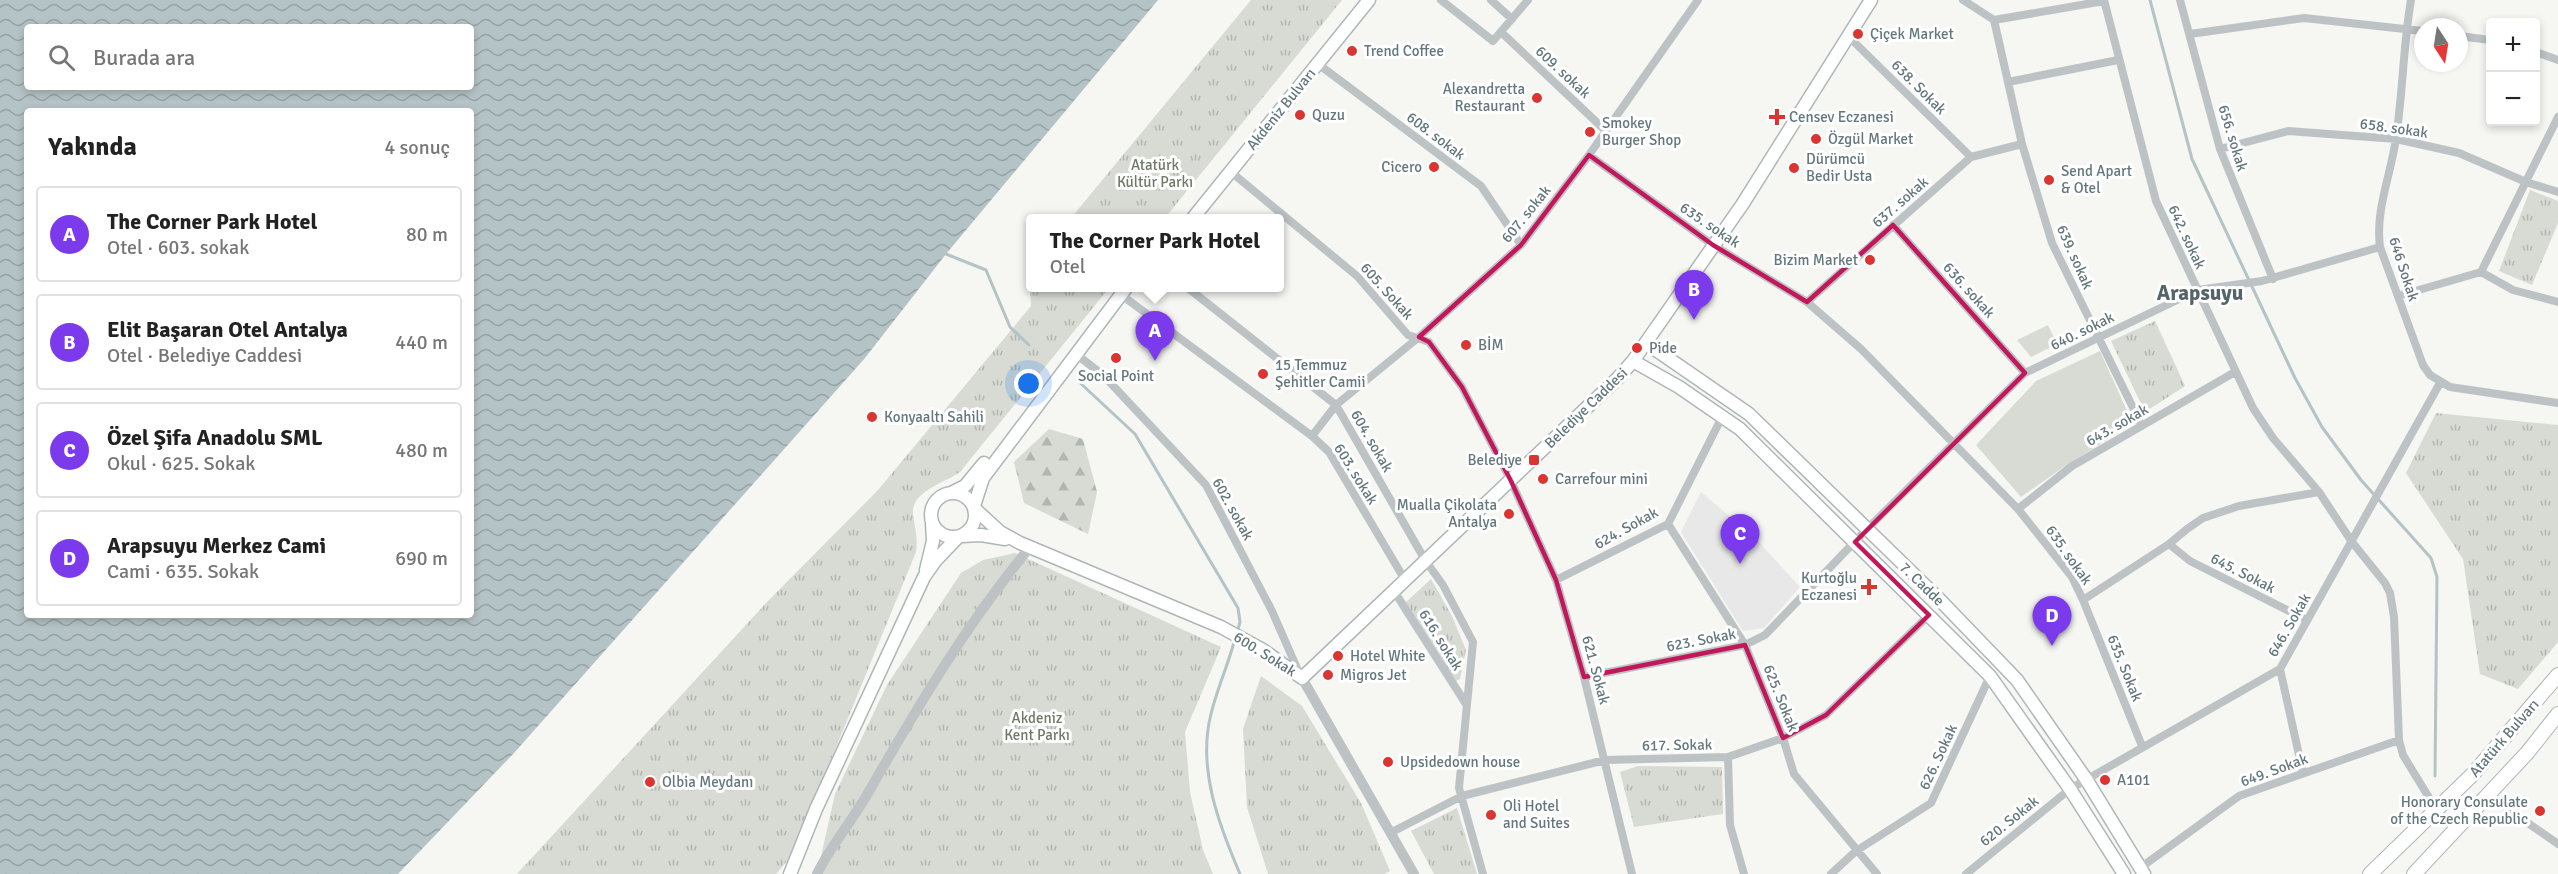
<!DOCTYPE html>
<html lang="tr">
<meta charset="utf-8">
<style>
body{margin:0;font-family:Signika,sans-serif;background:#f2f2f2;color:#222}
.controls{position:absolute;right:18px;top:18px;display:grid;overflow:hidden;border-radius:6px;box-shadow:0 3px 9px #0003}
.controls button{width:54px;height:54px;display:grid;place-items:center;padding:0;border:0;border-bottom:2px solid #e0e0e0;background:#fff;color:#222;font:30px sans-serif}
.compass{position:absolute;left:2414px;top:18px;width:54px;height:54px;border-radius:50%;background:#fff;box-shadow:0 3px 9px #0003;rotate:168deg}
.you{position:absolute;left:1029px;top:384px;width:21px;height:21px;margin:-15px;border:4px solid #fff;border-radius:50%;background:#1a73e8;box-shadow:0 0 0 9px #1a73e833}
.badge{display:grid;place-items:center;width:39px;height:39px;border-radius:50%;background:#7c3aed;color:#fff;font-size:20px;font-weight:700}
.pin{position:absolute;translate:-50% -50px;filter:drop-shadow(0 2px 3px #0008)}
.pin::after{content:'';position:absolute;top:32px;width:21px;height:18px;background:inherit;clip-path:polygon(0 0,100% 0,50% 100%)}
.popup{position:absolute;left:1026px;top:214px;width:258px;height:78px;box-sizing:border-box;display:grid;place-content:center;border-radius:6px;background:#fff;filter:drop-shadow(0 2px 4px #0005);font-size:20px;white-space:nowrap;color:#767676}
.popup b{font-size:22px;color:#222}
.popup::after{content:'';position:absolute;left:50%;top:100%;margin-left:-12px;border:12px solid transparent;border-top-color:#fff}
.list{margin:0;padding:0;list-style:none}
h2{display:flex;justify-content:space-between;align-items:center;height:78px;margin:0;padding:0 24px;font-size:26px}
h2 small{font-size:20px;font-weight:400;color:#767676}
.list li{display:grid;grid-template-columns:39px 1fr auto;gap:18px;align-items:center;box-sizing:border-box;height:96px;margin:0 12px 12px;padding:0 12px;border:2px solid #e0e0e0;border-radius:6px}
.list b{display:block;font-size:22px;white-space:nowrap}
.list p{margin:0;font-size:20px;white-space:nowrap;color:#767676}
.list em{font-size:20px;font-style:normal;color:#767676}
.icon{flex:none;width:33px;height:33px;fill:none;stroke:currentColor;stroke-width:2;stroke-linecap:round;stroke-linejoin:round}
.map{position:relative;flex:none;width:2558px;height:874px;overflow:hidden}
.search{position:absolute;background:#fff;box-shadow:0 3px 9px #0003;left:24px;top:24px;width:450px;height:66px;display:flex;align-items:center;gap:15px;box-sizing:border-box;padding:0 21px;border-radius:6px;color:#767676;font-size:22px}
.panel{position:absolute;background:#fff;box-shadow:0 3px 9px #0003;left:24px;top:108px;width:450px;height:510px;border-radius:6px}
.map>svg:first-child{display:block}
.built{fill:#e7e8e7}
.grass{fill:#d7dbd3}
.forest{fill:url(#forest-firs)}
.park{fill:url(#park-tufts)}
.water{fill:url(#water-waves);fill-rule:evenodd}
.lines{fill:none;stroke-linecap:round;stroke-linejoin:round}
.stream{stroke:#b4c3c5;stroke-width:3}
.secondary-casing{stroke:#aeb6b8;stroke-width:15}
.primary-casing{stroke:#afb6b8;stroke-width:16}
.minor{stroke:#bdc3c5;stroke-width:8}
.tertiary{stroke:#bdc3c5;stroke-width:10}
.secondary{stroke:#fff;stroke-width:12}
.primary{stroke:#fff;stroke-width:14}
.marked{fill:none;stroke:#c2185b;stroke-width:4.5;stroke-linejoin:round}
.poi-dot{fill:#da3530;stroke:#fff;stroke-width:2}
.labels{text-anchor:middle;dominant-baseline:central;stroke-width:6;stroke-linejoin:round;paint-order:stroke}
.poi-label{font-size:15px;fill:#63777d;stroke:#fff;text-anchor:start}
.street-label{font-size:15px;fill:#63777d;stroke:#fff}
.park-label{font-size:15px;fill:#6e7a65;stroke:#fff}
.district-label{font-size:21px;font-weight:bold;fill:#546468;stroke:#fff}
</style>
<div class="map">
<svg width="2558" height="874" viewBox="0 0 2558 874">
<defs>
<pattern id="forest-firs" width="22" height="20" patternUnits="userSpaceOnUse" patternTransform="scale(1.5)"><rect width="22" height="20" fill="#d7dbd3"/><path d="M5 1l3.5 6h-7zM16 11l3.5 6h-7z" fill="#b2b6b0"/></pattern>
<pattern id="park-tufts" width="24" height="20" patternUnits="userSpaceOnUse" patternTransform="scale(1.5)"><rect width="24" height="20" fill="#d7dbd3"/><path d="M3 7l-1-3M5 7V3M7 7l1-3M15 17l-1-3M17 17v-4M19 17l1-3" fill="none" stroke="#b2b6b0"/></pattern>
<pattern id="water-waves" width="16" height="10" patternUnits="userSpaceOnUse" patternTransform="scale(1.5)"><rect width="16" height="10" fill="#b4c3c5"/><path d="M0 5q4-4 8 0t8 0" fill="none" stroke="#96a3a5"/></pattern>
</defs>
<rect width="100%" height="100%" fill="#f6f6f3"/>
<path class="built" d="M1701,492L1758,541L1800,587L1764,628L1743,631L1681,532Z"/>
<path class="grass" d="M2048,325L2057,344L2031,357L2017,340Z
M2100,351L2133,424L2068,464L2021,497L1976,445L2036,381Z"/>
<path class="forest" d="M1049,429L1083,439L1097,492L1088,534L1024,503L1014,462Z"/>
<path class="park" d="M1251,0H1342L1165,218H1071Z
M2530,190L2558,201V223L2532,285L2499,271Z
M1030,268V288H1109L960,472C945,483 911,491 913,514C915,528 918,538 916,552L801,833L788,860L776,874H517L766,603L878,490L1031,306L1029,270Z
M2155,321L2185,386L2145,412L2111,341Z
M2436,413L2558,425V642L2518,689L2480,674L2463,559L2406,473Z
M1015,553L1221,647L1185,732L1190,792L1203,850L1213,874H817L835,794L887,685L961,573L983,560Z
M1431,579L1452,616L1466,650L1460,679L1456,681L1405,603Z
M1261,676L1302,706L1361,803L1390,871L1384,874H1268L1247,807L1243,729Z
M1638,766L1722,767L1723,814L1634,827L1620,772Z
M1457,808L1477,874H1434L1411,831Z"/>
<path class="water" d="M0,0H1158L946,254L865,358L514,753L398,874H0ZM27,27H471V87H27ZM27,111H471V615H27Z"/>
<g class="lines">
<path class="stream" d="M2150,0L2192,159L2295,378L2322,427L2361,480L2431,558L2437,577L2435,776
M946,254L986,270L1010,327L1029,345
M1077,380L1135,434L1238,608L1240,622L1237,633
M1235,639C1228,665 1217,689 1211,714C1197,768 1219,825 1240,874"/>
<g class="secondary-casing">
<path id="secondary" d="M1193,218L1369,0
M1646,343L1749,414L1937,597L2017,680L2086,779L2144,874
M1633,361L1679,387L1740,429L1990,676L2070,789L2124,874
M931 515a22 22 0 1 1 44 0a22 22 0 1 1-44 0Z
M951,493L965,486L984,463
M974,506L983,478L1126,288
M975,509L1000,532L1020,543L1221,627L1263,650L1302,678L1618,378L1633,361L1742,205L1871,0
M962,536L981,535L1005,539
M926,570L933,541L932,523
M790,874L816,809L924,577L936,560L958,537"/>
</g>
<g class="primary-casing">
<path id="primary" d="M2370,874L2473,774L2558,675
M2414,874L2527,753L2558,714"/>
</g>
<path class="minor" d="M1441,0L1493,41L1528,0
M1491,0L1512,19
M1963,0L1994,20L2022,144L2052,243L2142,426
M2104,0L2156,201L2253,408L2273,438L2319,492
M2180,0L2220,149L2273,279
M2411,0C2403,46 2403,92 2396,138C2391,175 2375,210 2380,247L2423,365L2430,375L2450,387L2558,403
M1994,20L2104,1
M1501,32L1606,131
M2190,34L2304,18L2423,31
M1848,36L1971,157
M2459,36L2490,40
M2536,52L2558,60
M1318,64L1481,186L1521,245
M2008,82L2118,60
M2558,117L2481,272L2513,290L2558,302
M2220,149L2288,131L2396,139L2459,153L2526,182L2558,192
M1589,155L1713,245L1807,302L1861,349L2018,509L2072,577L2083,600L2169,544L2187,529L2203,518L2239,506L2319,492L2352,542L2385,583L2390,593L2394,617L2399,740L2403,755L2436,809
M1231,172L1357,276L1408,335L1429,342L1462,387L1511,481L1556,580L1584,677L1632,874
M1893,225L2025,373
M1188,288L1336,405L1425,560L1443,585L1473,642L1459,788L1483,874
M1120,294L1312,436L1329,452L1405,580
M2398,296L2481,272
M1807,302L1971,157L2022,144
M1077,355L1103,375L1206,485L1272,611L1300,675
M1312,436L1336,405L1419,337L1521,245L1589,155L1698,0
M2018,509L2072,466L2235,372
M1668,524L1745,645L1783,738L1794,774L1877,874
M2169,544L2190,561L2307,620
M1556,580L1668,524L1723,415
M1394,591L1466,704
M2083,600L2142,746
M2280,669L2303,773
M1584,677L1745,645L1765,635L1866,530L2025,373L2198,290L2262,281L2380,247
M1728,757L1730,825L1744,874
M2488,795L2558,844
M1390,833L1462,796L1605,760L1728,757L1783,738L1826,715L1929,615
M2140,868L2239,796L2399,740
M1831,874L1856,851L1931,803L1990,676
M1966,874L2070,789L2280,669L2440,383"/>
<path class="tertiary" d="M1302,678L1414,874
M817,874C831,845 853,820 868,793C918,706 966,625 1030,547"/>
<use href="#secondary" class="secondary"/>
<use href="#primary" class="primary"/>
</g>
<path class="marked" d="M1589,155L1713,245L1807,302L1893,225L2025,373L1855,542L1929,615L1826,715L1783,738L1745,645L1584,677L1556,580L1511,481L1462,387L1429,342L1419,337L1521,245Z"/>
<g class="poi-dot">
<circle cx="1858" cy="34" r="6"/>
<circle cx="1352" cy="51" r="6"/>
<circle cx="1537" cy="98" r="6"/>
<circle cx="1300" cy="115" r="6"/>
<path d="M1774 108h6v6h6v6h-6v6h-6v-6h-6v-6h6z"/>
<circle cx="1590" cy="132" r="6"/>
<circle cx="1816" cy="139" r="6"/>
<circle cx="1434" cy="167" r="6"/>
<circle cx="1794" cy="168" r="6"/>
<circle cx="2049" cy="180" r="6"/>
<circle cx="1870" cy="260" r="6"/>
<circle cx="1466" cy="345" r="6"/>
<circle cx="1637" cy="348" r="6"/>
<circle cx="1116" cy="358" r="6"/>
<circle cx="1263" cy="374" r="6"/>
<circle cx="872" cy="417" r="6"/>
<rect x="1528" y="454" width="12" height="12" rx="3"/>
<circle cx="1543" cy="479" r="6"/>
<circle cx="1509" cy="514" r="6"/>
<path d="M1866 578h6v6h6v6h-6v6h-6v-6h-6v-6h6z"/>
<circle cx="1338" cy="656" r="6"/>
<circle cx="1328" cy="675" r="6"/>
<circle cx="1388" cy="762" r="6"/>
<circle cx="2105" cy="780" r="6"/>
<circle cx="650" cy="782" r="6"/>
<circle cx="2540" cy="811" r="6"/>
<circle cx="1491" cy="815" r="6"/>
</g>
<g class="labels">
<g class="poi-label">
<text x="1870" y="34">Çiçek Market</text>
<text x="1364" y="51">Trend Coffee</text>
<text x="1525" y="89" text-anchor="end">Alexandretta<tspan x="1525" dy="17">Restaurant</tspan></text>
<text x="1312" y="115">Quzu</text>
<text x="1789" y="117">Censev Eczanesi</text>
<text x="1602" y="123">Smokey<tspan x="1602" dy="17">Burger Shop</tspan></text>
<text x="1828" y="139">Özgül Market</text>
<text x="1806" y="159">Dürümcü<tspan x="1806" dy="17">Bedir Usta</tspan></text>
<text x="1422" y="167" text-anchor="end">Cicero</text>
<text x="2061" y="171">Send Apart<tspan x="2061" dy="17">&amp; Otel</tspan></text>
<text x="1858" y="260" text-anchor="end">Bizim Market</text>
<text x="1478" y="345">BİM</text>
<text x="1649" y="348">Pide</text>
<text x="1275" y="365">15 Temmuz<tspan x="1275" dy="17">Şehitler Camii</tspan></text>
<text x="1116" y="376" text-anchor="middle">Social Point</text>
<text x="884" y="417">Konyaaltı Sahili</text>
<text x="1522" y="460" text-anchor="end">Belediye</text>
<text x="1555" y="479">Carrefour mini</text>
<text x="1497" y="505" text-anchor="end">Mualla Çikolata<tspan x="1497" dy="17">Antalya</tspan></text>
<text x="1857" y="578" text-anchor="end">Kurtoğlu<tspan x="1857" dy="17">Eczanesi</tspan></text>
<text x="1350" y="656">Hotel White</text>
<text x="1340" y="675">Migros Jet</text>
<text x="1400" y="762">Upsidedown house</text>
<text x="2117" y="780">A101</text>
<text x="662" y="782">Olbia Meydanı</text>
<text x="2528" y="802" text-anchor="end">Honorary Consulate<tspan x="2528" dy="17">of the Czech Republic</tspan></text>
<text x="1503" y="806">Oli Hotel<tspan x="1503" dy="17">and Suites</tspan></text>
</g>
<g class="street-label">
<text transform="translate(1563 72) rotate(43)">609. sokak</text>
<text transform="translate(1919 87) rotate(45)">638. Sokak</text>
<text transform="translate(1281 109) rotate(-51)">Akdeniz Bulvarı</text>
<text transform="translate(2394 128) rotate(8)">658. sokak</text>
<text transform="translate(1436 136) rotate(37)">608. sokak</text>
<text transform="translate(2233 138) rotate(73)">656. sokak</text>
<text transform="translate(1900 202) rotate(-41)">637. sokak</text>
<text transform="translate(1526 214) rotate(-51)">607. sokak</text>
<text transform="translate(1710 225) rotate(34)">635. sokak</text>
<text transform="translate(2187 237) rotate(65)">642. sokak</text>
<text transform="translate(2075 257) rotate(66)">639. sokak</text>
<text transform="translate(2404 269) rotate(72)">646 Sokak</text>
<text transform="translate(1969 290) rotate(48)">636. sokak</text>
<text transform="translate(1387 291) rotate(48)">605. Sokak</text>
<text transform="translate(2082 331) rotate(-26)">640. sokak</text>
<text transform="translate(1586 408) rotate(-44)">Belediye Caddesi</text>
<text transform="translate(2117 425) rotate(-30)">643. sokak</text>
<text transform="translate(1372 441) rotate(60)">604. sokak</text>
<text transform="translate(1356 474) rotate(58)">603. sokak</text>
<text transform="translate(1233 509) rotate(61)">602. sokak</text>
<text transform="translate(1626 528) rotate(-29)">624. Sokak</text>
<text transform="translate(2069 555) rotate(55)">635. sokak</text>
<text transform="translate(2243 573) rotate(27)">645. Sokak</text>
<text transform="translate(1922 584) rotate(44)">7. Cadde</text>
<text transform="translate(2289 625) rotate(-60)">646. Sokak</text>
<text transform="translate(1441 640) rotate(58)">616. sokak</text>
<text transform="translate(1701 640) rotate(-11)">623. Sokak</text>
<text transform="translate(1265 654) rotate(32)">600. Sokak</text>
<text transform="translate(2125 668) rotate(68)">635. Sokak</text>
<text transform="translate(1596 670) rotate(75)">621. Sokak</text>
<text transform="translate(1781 698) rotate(68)">625. Sokak</text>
<text transform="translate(2504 738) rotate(-49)">Atatürk Bulvarı</text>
<text transform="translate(1677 745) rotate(-1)">617. Sokak</text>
<text transform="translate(1938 757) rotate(-65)">626. Sokak</text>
<text transform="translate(2274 770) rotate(-20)">649. Sokak</text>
<text transform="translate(2009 821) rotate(-39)">620. Sokak</text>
</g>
<g class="park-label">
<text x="1155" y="165">Atatürk<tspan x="1155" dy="17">Kültür Parkı</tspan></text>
<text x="1037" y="718">Akdeniz<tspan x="1037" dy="17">Kent Parkı</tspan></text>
</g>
<g class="district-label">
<text x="2200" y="293">Arapsuyu</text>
</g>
</g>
</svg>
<div class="controls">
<button>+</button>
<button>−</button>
</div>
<svg class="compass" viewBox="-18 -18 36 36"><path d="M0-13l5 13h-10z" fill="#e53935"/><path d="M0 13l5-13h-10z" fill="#767676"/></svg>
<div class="you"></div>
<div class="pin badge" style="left:1155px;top:361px">A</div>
<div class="popup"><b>The Corner Park Hotel</b>Otel</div>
<div class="pin badge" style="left:1694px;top:320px">B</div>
<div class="pin badge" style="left:1740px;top:564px">C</div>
<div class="pin badge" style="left:2052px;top:646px">D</div>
<div class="search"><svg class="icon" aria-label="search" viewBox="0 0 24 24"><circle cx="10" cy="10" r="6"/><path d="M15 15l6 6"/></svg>Burada ara</div>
<section class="panel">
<h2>Yakında<small>4 sonuç</small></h2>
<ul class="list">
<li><span class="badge">A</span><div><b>The Corner Park Hotel</b><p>Otel · 603. sokak</p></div><em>80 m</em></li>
<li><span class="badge">B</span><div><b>Elit Başaran Otel Antalya</b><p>Otel · Belediye Caddesi</p></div><em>440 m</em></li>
<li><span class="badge">C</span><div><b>Özel Şifa Anadolu SML</b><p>Okul · 625. Sokak</p></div><em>480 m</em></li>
<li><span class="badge">D</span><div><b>Arapsuyu Merkez Cami</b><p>Cami · 635. Sokak</p></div><em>690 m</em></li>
</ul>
</section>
</div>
